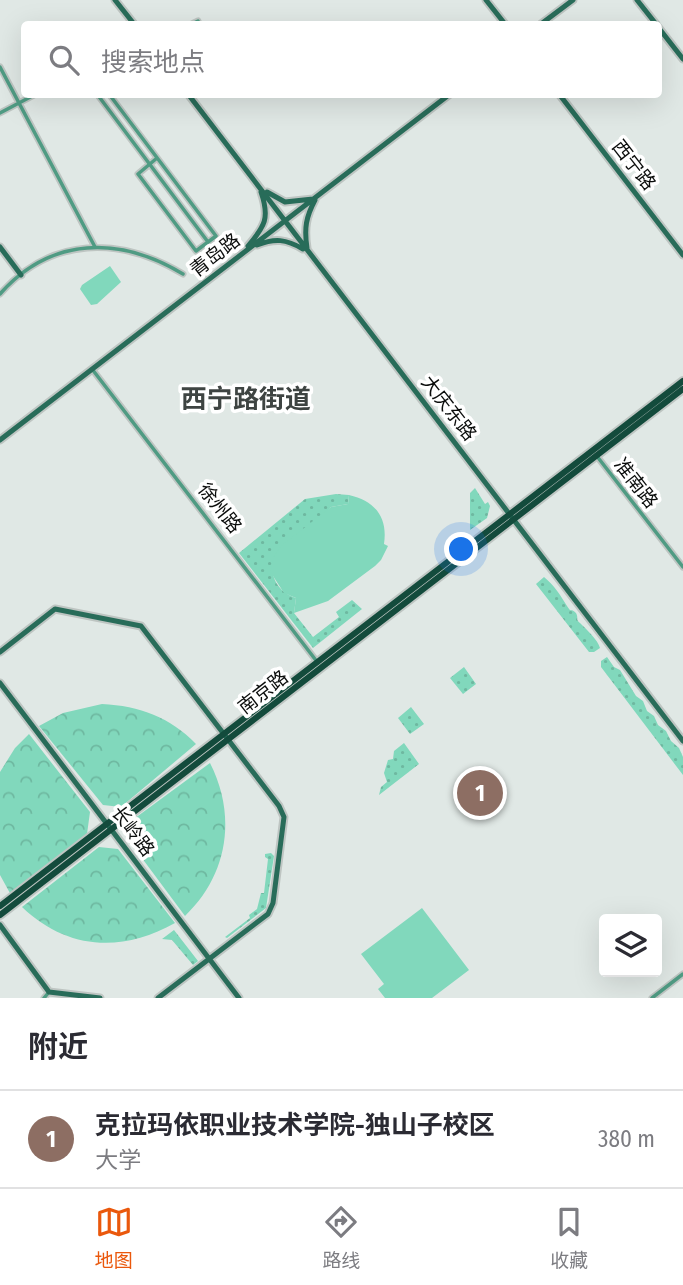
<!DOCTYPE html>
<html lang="zh">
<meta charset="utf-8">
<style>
body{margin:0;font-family:"Fira Sans Condensed","Noto Sans SC",sans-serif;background:#f2f2f3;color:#2b2b33}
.controls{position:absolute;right:21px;bottom:21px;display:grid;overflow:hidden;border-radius:7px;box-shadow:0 7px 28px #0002}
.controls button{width:63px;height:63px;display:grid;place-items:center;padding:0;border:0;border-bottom:2px solid #e1e1e2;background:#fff;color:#2b2b33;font:35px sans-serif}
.you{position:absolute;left:462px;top:550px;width:24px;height:24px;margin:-18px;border:5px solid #fff;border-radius:50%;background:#1a73e8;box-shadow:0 0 0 10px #1a73e833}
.badge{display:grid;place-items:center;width:46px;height:46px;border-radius:50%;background:#ea580c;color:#fff;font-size:23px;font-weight:700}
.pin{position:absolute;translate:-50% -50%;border:4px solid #fff;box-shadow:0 2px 7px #0006}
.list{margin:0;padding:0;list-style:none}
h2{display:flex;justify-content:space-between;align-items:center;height:91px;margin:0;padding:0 28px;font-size:30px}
h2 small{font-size:23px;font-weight:400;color:#7c7c81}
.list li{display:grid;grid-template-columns:46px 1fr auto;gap:21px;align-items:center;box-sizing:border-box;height:98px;padding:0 28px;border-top:2px solid #e1e1e2}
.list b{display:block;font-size:26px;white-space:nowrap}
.list p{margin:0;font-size:23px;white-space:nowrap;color:#7c7c81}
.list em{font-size:23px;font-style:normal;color:#7c7c81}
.icon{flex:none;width:38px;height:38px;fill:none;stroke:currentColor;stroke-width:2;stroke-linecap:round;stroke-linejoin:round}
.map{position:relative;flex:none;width:683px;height:998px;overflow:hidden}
.search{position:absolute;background:#fff;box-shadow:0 7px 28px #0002;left:21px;right:21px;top:21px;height:77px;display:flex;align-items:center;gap:18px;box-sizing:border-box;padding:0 24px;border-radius:7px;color:#7c7c81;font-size:26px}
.sheet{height:189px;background:#fff}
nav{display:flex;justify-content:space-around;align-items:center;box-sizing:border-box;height:98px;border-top:2px solid #e1e1e2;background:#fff;font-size:19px;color:#7c7c81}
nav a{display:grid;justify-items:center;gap:4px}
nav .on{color:#ea580c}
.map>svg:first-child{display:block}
.grass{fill:url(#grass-dots)}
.park{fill:url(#park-crowns)}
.garden{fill:#81d8bc}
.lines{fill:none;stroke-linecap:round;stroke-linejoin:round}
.street-casing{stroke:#bec5c2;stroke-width:7}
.secondary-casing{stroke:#bec5c2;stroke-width:9}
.primary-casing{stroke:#bec5c2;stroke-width:10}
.street{stroke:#4f9b83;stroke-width:3.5}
.secondary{stroke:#286c59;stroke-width:5}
.primary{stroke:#134b3c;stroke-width:6}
.labels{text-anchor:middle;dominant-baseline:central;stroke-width:7;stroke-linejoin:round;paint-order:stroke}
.street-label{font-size:19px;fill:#0a0c0b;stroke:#fff}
.district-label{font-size:26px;font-weight:bold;fill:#3e4442;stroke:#fff}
</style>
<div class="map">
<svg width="683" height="998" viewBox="0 0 683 998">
<defs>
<pattern id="grass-dots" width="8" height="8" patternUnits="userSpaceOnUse" patternTransform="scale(1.75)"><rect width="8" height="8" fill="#81d8bc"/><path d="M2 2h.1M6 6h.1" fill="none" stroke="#6eb8a0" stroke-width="1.8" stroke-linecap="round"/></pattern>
<pattern id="park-crowns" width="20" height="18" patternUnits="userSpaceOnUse" patternTransform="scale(1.75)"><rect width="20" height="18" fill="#81d8bc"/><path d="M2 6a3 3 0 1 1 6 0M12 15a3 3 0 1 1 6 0" fill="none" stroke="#6eb8a0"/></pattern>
</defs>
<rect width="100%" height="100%" fill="#e0e8e5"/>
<path class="grass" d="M475,488L485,504L488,502L490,506L487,518L470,530V493Z
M336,494L349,495L348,504L331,507L272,566C272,581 281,593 296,598L294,613L313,637L339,617L336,612L352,600L362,609L313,648L239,553L305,499Z
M544,577C554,585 561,596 567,606C572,614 570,607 576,613C579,619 575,619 580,623C586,629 598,640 600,648L594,652H589L536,584Z
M607,657L614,667L620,670L636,696L643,701L647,711L654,716L658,725L666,731L671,741L679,748L683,757V775L601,667V661Z
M464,667L476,684L463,694L450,678Z
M411,707L424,724L410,734L398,718Z
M404,743L419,764L379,795L381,787L387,782L384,773L388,760L393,759L394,751Z
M265,854L271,853L274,856L266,908L227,938L225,937L250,918L249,915L257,909L261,893H264L268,859L265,857Z
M174,930L198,961L193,965L172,940L162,939Z"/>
<path class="park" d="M102,704C140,706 170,717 196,744L121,807L103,805L39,726L63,713Z
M29,734L90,812L87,834L11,895L0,875V772L15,748Z
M210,763C237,816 228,875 185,916L130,842L131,821Z
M99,847L118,849L175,923C122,953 67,950 22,907Z"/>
<path class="garden" d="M110,266L121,282L97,304L91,305L80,289L82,285Z
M349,495C375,501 388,517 384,544L388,546L381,560L375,566L328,601L294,613L296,598L284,593L273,576H270L273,558L281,546L331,507L348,504Z
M422,908L469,970L432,998H385L378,989L384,984L361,954Z"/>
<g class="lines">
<g class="street-casing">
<path id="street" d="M192,24L198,21
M0,67L95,247
M97,94L208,242L216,236L109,94
M0,113L36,94
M157,158L138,174L196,251L208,242
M0,294C51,236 120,236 183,274
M92,369L318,663
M596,455L683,567
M44,998L49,992
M652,998L683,974"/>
</g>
<g class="secondary-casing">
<path id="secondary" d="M115,0L134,24
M486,0L505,24
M637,0L656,24
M541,24L573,0
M658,27L683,59
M188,94L683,741
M559,94L683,255
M267,192L285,202L313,199
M257,245C275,238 286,239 303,249
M248,246C265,226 270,218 261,192
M0,247L21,275
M307,248C304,228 306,217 315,200
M0,440L450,94
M0,652L55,609L141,626L279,806L284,817L273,903L268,914L158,998
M0,683L239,998
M0,925L49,992L100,998"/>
</g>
<g class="primary-casing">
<path id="primary" d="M0,906L683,381
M0,915L683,389"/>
</g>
<use href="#street" class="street"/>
<use href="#secondary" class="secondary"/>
<use href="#primary" class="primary"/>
</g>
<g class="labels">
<g class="street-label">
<text transform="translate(634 165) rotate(52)">西宁路</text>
<text transform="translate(215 255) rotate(-38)">青岛路</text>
<text transform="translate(449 408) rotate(52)">大庆东路</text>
<text transform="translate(636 483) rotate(52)">准南路</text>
<text transform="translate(220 508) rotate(52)">徐州路</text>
<text transform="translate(263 692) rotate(-38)">南京路</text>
<text transform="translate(133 831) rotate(53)">长岭路</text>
</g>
<g class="district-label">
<text x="246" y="399">西宁路街道</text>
</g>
</g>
</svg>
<div class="controls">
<button><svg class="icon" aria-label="layers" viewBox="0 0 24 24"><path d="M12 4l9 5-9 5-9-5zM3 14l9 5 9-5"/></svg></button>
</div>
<div class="you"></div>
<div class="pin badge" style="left:480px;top:793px;background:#8d6e63">1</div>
<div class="search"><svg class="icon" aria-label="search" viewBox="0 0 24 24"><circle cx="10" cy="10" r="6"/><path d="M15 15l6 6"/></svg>搜索地点</div>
</div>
<section class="sheet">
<h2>附近<small></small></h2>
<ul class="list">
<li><span class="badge" style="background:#8d6e63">1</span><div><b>克拉玛依职业技术学院-独山子校区</b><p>大学</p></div><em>380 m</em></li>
</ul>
</section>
<nav>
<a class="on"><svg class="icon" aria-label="map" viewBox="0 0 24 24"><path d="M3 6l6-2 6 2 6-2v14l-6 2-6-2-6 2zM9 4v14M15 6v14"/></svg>地图</a>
<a><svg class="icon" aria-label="directions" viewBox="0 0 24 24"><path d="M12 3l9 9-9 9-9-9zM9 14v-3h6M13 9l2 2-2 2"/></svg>路线</a>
<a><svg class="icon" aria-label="saved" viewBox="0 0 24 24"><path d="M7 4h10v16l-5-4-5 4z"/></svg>收藏</a>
</nav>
